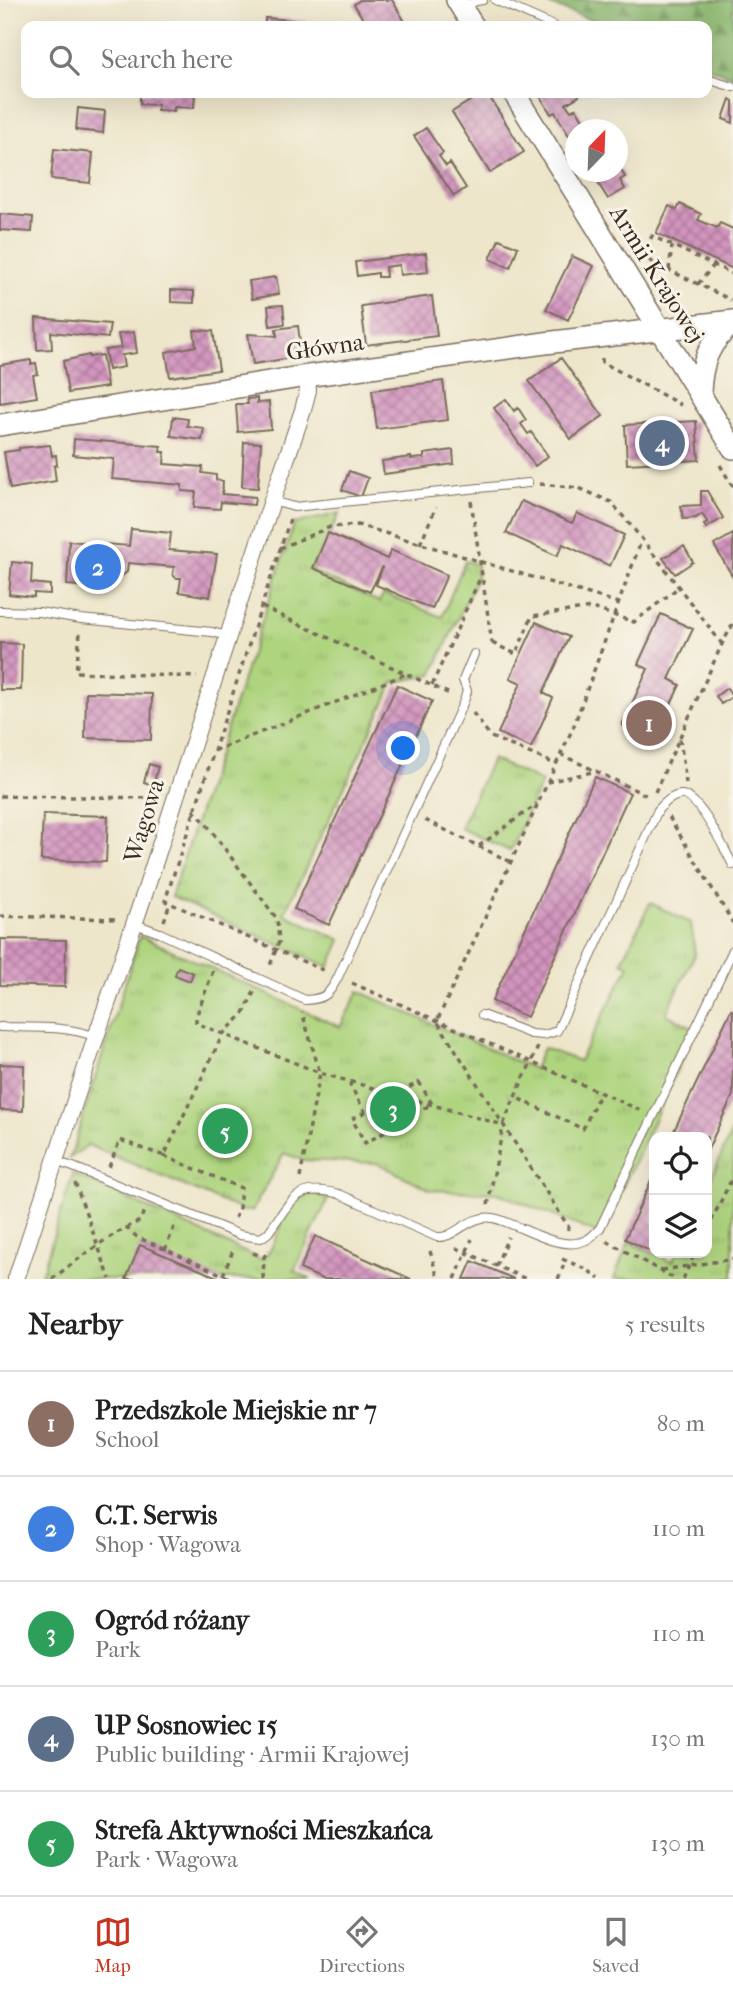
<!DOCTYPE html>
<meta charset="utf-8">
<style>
body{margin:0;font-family:"IM FELL French Canon",serif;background:#f2f2f2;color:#222}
.controls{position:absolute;right:21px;bottom:21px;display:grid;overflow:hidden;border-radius:14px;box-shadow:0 7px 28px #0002}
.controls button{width:63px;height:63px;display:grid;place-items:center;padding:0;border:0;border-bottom:2px solid #e0e0e0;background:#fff;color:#222;font:35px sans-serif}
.compass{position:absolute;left:565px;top:119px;width:63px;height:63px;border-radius:50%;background:#fff;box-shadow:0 7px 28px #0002;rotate:23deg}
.you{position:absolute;left:404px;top:749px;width:24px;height:24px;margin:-18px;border:5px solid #fff;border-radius:50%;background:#1a73e8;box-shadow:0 0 0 10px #1a73e833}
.badge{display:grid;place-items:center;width:46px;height:46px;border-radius:50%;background:#c8321e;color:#fff;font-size:23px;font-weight:700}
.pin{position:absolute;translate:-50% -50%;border:4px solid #fff;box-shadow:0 2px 7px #0006}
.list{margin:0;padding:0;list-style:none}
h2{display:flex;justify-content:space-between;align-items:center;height:91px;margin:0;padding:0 28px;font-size:30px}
h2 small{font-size:23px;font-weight:400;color:#767676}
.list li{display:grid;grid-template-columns:46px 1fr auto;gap:21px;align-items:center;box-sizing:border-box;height:105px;padding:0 28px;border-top:2px solid #e0e0e0}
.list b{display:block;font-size:26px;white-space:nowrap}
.list p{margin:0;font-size:23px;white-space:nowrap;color:#767676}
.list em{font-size:23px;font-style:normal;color:#767676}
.icon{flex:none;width:38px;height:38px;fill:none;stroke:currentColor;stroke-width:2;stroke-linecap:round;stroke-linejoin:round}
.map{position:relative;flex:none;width:733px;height:1279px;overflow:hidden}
.search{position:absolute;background:#fff;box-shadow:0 7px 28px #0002;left:21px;right:21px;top:21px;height:77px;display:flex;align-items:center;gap:18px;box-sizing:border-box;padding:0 24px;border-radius:14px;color:#767676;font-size:26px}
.sheet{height:616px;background:#fff}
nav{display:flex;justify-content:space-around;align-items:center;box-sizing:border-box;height:98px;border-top:2px solid #e0e0e0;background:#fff;font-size:19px;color:#767676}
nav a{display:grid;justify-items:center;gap:4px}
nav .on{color:#c8321e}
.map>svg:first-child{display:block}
.grass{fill:url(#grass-tufts);stroke:#747f4e;stroke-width:2}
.forest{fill:url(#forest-firs);stroke:#627046;stroke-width:2}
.building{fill:url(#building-cross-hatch)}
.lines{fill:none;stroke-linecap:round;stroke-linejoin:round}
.service-casing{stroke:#7a6c5b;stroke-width:10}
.minor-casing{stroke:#7a6c5b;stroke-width:18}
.tertiary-casing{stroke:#7a6c5b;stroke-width:24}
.path{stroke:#7a6c5b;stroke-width:3.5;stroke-dasharray:5 5;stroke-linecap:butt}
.service{stroke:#fff;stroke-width:8}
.minor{stroke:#fff;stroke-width:16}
.tertiary{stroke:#fff;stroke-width:21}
.labels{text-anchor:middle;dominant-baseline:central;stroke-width:6;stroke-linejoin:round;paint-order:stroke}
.street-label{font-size:24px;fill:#3b2a1e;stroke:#f7f3e8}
</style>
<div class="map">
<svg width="733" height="1279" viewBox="0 0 733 1279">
<defs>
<pattern id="grass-tufts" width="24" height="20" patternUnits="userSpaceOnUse" patternTransform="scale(1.75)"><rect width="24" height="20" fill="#aed47e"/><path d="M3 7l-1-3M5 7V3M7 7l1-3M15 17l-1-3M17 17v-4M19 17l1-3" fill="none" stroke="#97b66c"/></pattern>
<pattern id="forest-firs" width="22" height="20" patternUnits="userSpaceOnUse" patternTransform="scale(1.75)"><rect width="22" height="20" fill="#8ab66d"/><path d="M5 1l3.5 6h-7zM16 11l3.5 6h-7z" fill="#729459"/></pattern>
<pattern id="building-cross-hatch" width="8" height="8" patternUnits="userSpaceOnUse" patternTransform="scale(1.75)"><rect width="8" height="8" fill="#d294be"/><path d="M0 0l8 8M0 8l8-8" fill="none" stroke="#ac799a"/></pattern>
</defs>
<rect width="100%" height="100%" fill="#f7f3e8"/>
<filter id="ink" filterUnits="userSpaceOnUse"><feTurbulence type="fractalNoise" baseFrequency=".0143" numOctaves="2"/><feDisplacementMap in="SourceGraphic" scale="14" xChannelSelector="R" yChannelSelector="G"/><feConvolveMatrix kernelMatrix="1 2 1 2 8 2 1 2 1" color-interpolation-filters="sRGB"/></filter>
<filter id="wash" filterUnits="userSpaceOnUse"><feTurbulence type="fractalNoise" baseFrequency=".00686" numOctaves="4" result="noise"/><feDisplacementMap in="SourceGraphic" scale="28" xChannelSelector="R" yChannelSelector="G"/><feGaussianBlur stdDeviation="1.57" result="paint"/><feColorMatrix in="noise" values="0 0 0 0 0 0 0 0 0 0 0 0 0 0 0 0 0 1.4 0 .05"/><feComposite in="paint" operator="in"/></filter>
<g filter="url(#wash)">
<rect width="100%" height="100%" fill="#eee6cb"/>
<path class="grass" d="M340,513L311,571L379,602L384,594L442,617L465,561L477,564V577L432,675L394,682L284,914L341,940L329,967L171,897L294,524Z
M492,759L542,782L510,851L460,828Z
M650,903L691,923L695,954L666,1014L696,1029L601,1235L498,1193L431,1190L377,1163L302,1160L284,1153L252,1211H244L88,1145L70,1158L140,936L340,1027L359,991L534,1069L543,1048L579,1061L629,966L622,962Z
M733,1129V1279H614L629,1242L672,1262L677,1253H707V1187Z
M73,1174L262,1260C283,1244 283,1175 328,1199L294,1271L311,1279H40Z"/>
<path class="forest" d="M537,0H733V77L707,67V26H608Z"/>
<g id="blocks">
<path class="building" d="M360,0H392L407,25L367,26L354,4Z
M265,18L307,21V26H265Z
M140,93H195L194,108L174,107V111L157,110L158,105L140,104Z
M483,93H487L524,152L490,173L452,112Z
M538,93H578L579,96L566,104L571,111L576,108L588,128L575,130V146L555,112L551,114Z
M730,99L733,101V123L723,119Z
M78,108L105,111L103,133L76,130Z
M426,128L443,153L439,156L446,166L450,163L466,188L454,196L414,136Z
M54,149L93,153L90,183L51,179Z
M618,159L621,164L618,165L625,177L620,180L625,189L608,199L596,180L593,181L587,172H618Z
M680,204L701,214L698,220L717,228L720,223L733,229V269L656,233L669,206L677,210Z
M0,214L33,217L32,232L0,230Z
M499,239L518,247L510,268L490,259Z
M426,253L428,272L400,275L399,265L385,267L386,277H378V273L357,276L355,262Z
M572,256L594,266L568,320L546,309Z
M276,277L279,294L252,299L249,281Z
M171,290L194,291V303L171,302Z
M432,296L437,336L366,345L361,306Z
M283,305L285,324L270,326L268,306Z
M36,318L110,324L108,338L51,332L52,349L37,350Z
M298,326L301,351L297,357L253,364L248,334L277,336L276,329Z
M194,330L213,331L219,370L170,377L166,352L196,346Z
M134,332L137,353L122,355L124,367L108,370L105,350L121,348L118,334Z
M89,355V357L102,355L107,387L68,393L63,361Z
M561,358L603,416L571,439L529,381Z
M31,360V364L36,363L38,374L33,375L37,397L0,403V365Z
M443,381L448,420L377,429L372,390Z
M257,398V403L269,402L271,429L238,432L236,404H248L247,399Z
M506,399L514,411L518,408L526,420L521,424L528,434L531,432L548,456L535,466L494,408Z
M173,417L188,419L187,426L204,428L202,440L171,436Z
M696,421L699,460L627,464L625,425Z
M74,439L161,446L160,452H165L164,464L203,467L202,473L216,475V480L223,481L222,494L255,497L254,505L221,502L220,509L194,507L196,492L182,491V485L112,479L114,459L73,455Z
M244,442L261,443L258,488L242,487Z
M50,445L52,456L56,455L57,465L54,466L56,481L10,489L4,452L19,450V448Z
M453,450L454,464L384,474L382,461L411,457V459L424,458V454Z
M349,471L368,478L361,497L342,490Z
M701,491H707L723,518L706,528L704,525L708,523L702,514L696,518L683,519L681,506L701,505Z
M521,501L572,523L577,513L624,535L610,566L563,544L557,556L506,533Z
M131,529L171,533L169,550L217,554L210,597L179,592L181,578H176L173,575L174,567L128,563L127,572L106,588L67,585L69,541L129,546Z
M328,533L387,559L391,550L447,575L432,609L376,585L383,566L370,592L313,568Z
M733,534V577L714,545Z
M684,546L693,562L675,574L663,558Z
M12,562L32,564L31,583L50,585V594L34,593V597L9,594Z
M661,614L693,629L669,679L680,685L654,740L622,725L648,669L638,664Z
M536,622L569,637L543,693L553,698L531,748L498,733L521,683L510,678Z
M0,643L22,644L21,690H0Z
M397,685L432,701L329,925L294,909Z
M727,688L732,697L721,704L716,696Z
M86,692L152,694L151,740L85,738Z
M149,764L158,767L153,785L144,782Z
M595,777L630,793L527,1017L492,1001Z
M43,814L108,816L106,862L41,860Z
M1,939L66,940L65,987L0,985Z
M178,967L193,973L190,981L175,975Z
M731,1010L733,1011V1095L707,1151V1137H671Z
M0,1064L24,1065L23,1111L0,1110Z
M654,1174V1253L625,1239Z
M315,1236L375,1263L411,1279H322L300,1269Z
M140,1245L222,1279H126Z
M472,1261L514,1279H464Z"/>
</g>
</g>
<g filter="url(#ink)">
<use href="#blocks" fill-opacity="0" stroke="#7a6c5b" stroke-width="2"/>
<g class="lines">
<g class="service-casing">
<path id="service" d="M495,0L554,26
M463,8L476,1L483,0
M707,79L733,87
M272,501L294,507L528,483
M0,611L39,612L81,619L212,632L227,636
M135,924L160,933L305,1000C325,999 329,995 338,977L464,701L467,691L463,680L474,654
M482,1015L531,1034L544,1035L557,1031L658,810C664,803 671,796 680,795C698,792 725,851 733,865
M0,1027C31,1028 66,1025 96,1037
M55,1161L73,1167L240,1235L261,1238L268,1233C291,1202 295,1182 339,1194L437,1237C455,1239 469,1214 493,1218C519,1223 561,1255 588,1239C592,1237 597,1231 600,1228L733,950"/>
</g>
<g class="minor-casing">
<path id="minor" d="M16,1279L96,1037L145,892L272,501L303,410L308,390L307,376"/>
</g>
<g class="tertiary-casing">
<path id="tertiary" d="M457,0L473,26
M514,93L733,448
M700,393C701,365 708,341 733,324
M0,425L307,376L545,343L733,321"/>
</g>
<path class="path" d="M640,256L731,300
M642,257L652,236L733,274
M669,270L672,246
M698,284L714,265
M602,358V362L681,405
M720,465L733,487
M540,484L579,488L611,502L642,539L722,644
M471,501L492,643
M290,519L165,901L325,971
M420,544L436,507
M280,548L330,527L358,525L619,603
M262,607L452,695
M80,633L76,672L197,677
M492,643L516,654L532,616L592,608L634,622L679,587
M432,685L481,576
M473,713L491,737L555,764
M680,739L686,783
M214,751L406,674
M560,754L650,797
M547,782L597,771
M655,792L722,644L733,624
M0,796L158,798
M193,810L204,821L277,919L279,942L269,968
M669,817L733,923
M425,820L511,862
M479,846L537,804
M0,916L118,919
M164,921L170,903
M213,971L196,1017V1023L320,1073L503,1125L515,1097
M352,983L642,1111
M538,1047L515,1097L583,1129L600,1093
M351,1082L350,1085L365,1112L376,1105L389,1130L365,1143L352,1119L365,1112
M419,1082L432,1104L410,1116L397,1094Z
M164,1156L241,1188L239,1208L235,1218
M109,1167L120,1140L164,1156L223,1034L244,1013L254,992
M300,1178L320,1073L302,1012
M75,1183L110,1279
M488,1205L503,1127
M126,1227L137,1237L232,1279
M568,1230V1226L437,1021L573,728L642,539
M707,1230L733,1176
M607,1241L675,1279
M456,1248L526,1279
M165,1250L176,1222
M430,1251L438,1279
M253,1253L264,1257L269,1250
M562,1259L588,1270L599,1279
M496,1266L508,1237
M662,1270L733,1259
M223,1275L234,1248
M52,1279C80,1258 108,1235 140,1221L144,1211
M263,1279L264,1257
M455,1279L472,1239
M558,1279L566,1260
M683,1279L695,1253"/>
<use href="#service" class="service"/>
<use href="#minor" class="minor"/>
<use href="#tertiary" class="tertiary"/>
</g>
</g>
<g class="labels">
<g class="street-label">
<text transform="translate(657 274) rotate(58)">Armii Krajowej</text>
<text transform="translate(325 347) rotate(-8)">Główna</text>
<text transform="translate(144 821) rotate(-73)">Wagowa</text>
</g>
</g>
</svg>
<div class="controls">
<button><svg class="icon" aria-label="locate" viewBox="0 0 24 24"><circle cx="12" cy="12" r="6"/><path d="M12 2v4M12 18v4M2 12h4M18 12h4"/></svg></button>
<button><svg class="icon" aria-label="layers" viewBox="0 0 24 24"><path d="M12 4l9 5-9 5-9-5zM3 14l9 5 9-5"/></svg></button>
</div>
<svg class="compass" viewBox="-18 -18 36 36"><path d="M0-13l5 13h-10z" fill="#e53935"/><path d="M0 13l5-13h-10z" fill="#767676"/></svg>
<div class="you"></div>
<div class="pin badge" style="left:649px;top:723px;background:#8d6e63">1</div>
<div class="pin badge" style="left:98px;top:567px;background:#3f7fe0">2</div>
<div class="pin badge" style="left:393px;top:1109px;background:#2e9e5b">3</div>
<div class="pin badge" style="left:662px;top:443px;background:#5c6f8a">4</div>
<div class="pin badge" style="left:225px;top:1131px;background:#2e9e5b">5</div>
<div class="search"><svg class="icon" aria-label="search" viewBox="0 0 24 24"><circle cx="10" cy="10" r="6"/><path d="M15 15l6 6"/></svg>Search here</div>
</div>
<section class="sheet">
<h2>Nearby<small>5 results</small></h2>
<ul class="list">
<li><span class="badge" style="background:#8d6e63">1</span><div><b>Przedszkole Miejskie nr 7</b><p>School</p></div><em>80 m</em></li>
<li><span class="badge" style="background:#3f7fe0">2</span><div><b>C.T. Serwis</b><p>Shop · Wagowa</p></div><em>110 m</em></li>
<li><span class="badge" style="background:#2e9e5b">3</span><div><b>Ogród różany</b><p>Park</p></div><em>110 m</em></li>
<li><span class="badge" style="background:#5c6f8a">4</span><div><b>UP Sosnowiec 15</b><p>Public building · Armii Krajowej</p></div><em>130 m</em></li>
<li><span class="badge" style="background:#2e9e5b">5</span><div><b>Strefa Aktywności Mieszkańca</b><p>Park · Wagowa</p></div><em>130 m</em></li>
</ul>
</section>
<nav>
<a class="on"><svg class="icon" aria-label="map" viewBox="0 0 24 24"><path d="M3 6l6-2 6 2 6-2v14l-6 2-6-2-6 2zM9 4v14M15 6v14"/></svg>Map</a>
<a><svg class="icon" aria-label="directions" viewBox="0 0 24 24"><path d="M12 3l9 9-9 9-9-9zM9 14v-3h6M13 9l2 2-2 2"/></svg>Directions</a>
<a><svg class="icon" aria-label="saved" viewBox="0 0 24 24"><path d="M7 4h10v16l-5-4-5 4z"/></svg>Saved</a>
</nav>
